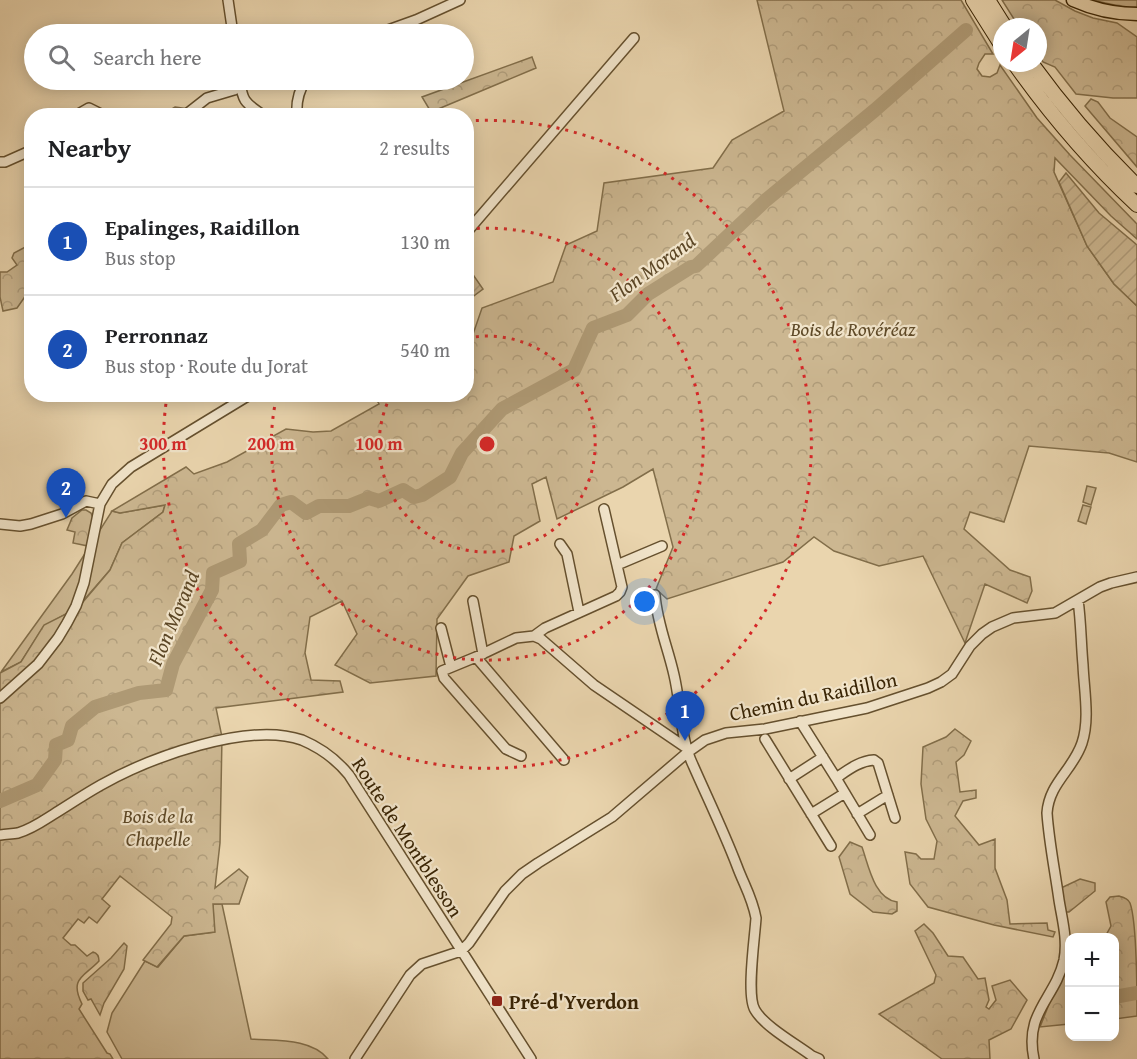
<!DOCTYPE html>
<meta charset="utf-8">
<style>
body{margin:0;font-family:"Gentium Book Plus",serif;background:#f6f6f6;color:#202124}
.controls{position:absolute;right:18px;bottom:18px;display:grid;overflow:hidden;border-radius:12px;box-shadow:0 3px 15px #0003}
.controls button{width:54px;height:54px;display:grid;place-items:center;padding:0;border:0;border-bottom:2px solid #e0e0e0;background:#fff;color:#202124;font:30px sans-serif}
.compass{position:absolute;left:993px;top:18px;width:54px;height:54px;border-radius:50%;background:#fff;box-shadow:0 3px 15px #0003;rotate:210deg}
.you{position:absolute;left:645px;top:602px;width:21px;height:21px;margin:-15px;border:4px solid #fff;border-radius:50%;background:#1a73e8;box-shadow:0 0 0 9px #1a73e833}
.badge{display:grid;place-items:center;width:39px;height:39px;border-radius:50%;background:#7c3aed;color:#fff;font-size:20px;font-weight:700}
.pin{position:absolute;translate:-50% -50px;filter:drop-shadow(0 2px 3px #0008)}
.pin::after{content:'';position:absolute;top:32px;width:21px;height:18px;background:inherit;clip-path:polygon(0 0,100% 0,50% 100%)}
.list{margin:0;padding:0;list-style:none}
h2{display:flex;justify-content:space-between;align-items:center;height:78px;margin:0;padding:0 24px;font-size:26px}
h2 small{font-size:20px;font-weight:400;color:#757577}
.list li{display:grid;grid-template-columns:39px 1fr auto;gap:18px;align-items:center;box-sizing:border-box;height:108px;padding:0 24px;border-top:2px solid #e0e0e0}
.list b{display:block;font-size:22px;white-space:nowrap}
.list p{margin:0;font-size:20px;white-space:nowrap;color:#757577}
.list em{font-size:20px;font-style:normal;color:#757577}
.icon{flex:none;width:33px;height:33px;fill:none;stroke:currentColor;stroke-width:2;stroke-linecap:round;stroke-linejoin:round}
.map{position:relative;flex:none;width:1137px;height:1059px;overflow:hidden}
.search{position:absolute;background:#fff;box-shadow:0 3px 15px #0003;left:24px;top:24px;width:450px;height:66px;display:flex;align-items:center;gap:15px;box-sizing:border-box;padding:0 21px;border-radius:33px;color:#757577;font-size:22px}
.panel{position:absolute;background:#fff;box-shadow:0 3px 15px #0003;left:24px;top:108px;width:450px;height:294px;border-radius:24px}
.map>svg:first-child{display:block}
.grass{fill:#ccb791;stroke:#826e4a;stroke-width:1.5}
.forest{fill:url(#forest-crowns);stroke:#826e4a;stroke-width:1.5}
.garden{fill:url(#garden-furrows);stroke:#826e4a;stroke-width:1.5}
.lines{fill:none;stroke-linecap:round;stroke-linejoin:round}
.river{stroke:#ae9974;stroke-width:14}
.minor-casing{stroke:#65502e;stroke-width:12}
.major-casing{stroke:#392404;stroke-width:15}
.highway-casing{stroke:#392404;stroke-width:16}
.minor{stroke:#f1e4ca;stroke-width:9}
.major{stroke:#ead5ae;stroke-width:12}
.highway{stroke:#ead5ae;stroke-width:14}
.ring{fill:none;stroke:#d62828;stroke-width:3;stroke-dasharray:3 6}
.poi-dot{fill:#8f2418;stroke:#f1e4ca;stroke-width:2}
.labels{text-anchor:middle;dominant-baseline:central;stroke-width:4.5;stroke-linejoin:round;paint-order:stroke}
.park-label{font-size:20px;font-style:italic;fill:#5e4927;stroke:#f1e4ca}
.street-label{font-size:20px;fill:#392404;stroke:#f1e4ca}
.poi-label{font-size:20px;font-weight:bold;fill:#392404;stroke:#f1e4ca;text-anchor:start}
.water-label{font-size:21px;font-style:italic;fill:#5c4726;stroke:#f1e4ca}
.centre{fill:#d62828;stroke:#f1e4ca;stroke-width:3}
.ring-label{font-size:18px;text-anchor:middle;font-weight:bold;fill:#d62828;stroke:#f1e4ca;stroke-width:4.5;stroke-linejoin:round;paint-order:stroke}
</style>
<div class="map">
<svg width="1137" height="1059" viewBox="0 0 1137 1059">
<defs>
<pattern id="forest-crowns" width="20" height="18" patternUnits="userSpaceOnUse" patternTransform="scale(1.5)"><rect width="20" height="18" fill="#ccb791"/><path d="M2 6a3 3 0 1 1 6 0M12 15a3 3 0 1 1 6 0" fill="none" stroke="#b09d7b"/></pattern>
<pattern id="garden-furrows" width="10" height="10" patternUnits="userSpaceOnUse" patternTransform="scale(1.5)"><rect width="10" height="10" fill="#ccb791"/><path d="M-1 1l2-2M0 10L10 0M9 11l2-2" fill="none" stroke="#b09d7b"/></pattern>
</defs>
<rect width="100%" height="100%" fill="#ead5ae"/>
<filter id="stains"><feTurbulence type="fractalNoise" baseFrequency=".00333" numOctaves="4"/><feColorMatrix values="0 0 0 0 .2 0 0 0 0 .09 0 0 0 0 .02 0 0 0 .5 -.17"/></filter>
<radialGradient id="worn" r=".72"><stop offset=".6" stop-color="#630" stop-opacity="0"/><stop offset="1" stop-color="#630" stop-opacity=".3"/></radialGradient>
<path class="grass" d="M1087,486L1096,488L1091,505L1083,502Z
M165,505L163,512L122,543L110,570L77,608L44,626L21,662L1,672L72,574L112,511L120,513Z
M1083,505L1091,507L1086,524L1078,521Z
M213,904H222L251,1039C276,1041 311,1038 328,1059H122L107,1032L112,1013L145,961L158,967L184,936L214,932Z"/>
<path class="forest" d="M757,0H961L993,54H985L979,63L977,69L982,76L990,77L997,73L1000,65L1037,118L1070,155L1137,224V239L1111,216L1055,158L1054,172L1087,246L1114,284L1137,306V462L1109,453L1029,446L1004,522L970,512L964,529L1010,570L1030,577L1032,591L1027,603L985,584L965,643L923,556L879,566L834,551L814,537L783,562L667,599L656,589L673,547L653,469L623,487L557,519L546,477L532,484L540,521L514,536L509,562L468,576L437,619L436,676L370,683L335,665L357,634L342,601L310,617L305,653L311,680L340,681L343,692L216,708L222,737L220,843L215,888L239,869L248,877L239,904H213L215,932L184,936L157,967L143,960L171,924L172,917L120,876L102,899L110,906L97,923L89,917L84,923L78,919L63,938L71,945H75L87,956L93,952C97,953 99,956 99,961C84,977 69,978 82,1004L79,1009L107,1053L110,1054L113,1059H0V673L21,662L44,625L78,608L110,570L122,543L163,512L165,505L120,513L112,511L186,467L194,474L227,462L286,429L313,432L331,431L379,404L374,395L466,394L467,344L470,343L482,308L553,282L566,245L597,231L604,183L713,168L732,140L784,111Z
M1002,0H1055L1075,11L1093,18L1117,23L1137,37V98H1113L1076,94L1055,67L1043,62L1038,55V27H1019Z
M1092,0H1137V7L1128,8Z
M532,57L536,68L431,112L422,97Z
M1091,99L1098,102L1110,118L1137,137V167L1085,106Z
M175,107L196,110L201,115L160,116Z
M239,109L253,115H217V112Z
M31,244V288L17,308L3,311L0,297V272H7L17,265L12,258L14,253Z
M82,510H86L91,513L93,518L88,546L73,543L75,532L67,530L72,518Z
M955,729L971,741L964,755L956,762L960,792L976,790V798L963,801L955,816L979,845L995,839V868L1007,900L1010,924L1047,923L1048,930L1055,932L1053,937L994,925L928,907L910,884L905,852L916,854L921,859H934L937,841L926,819L921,784L923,747L946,737Z
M850,842L862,847C869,867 874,898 897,902V911L892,914L873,912L850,894L839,857Z
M1080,879L1095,883V891L1069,912H1064L1061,888Z
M1119,896C1123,897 1128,898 1130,903C1137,922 1137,991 1137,1016L1115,1019L1114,938L1105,937L1111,926L1106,902L1110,897Z
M924,924L933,933L948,956L963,957L978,979L985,978L989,1000L986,1007L989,1009L996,1000L992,986L1010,980L1027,1000L1011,1029L989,1040L990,1059H942L879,1014L934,983L936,975L915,931Z
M1069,942V1024L1040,1027L1066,961Z
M124,943L127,946L124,969L104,1003L100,1015L91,999L88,1000L83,991V983L111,958Z"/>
<path class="garden" d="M1066,173L1099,213L1137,245V306L1114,284L1087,246L1059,182Z
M467,266L483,289L467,301H466Z"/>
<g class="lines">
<path class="river" d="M0,801L37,785L55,760L56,745L68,740L72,726L95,707L139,693L166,690L173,664L212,590L213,573L240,561L239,544L262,530L281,505L291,502L306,513L319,506H349L369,498L379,501L403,490L414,497L422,495L450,477L462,453L502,409L574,370L593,328L627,315L648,294L691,267L696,266L766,200L875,110L966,30
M1114,997L1137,993"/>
<g class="minor-casing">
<path id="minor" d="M228,0L233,34
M377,34L416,20L460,0
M240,82C243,104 247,103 264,116
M75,116L89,108L105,116
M184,116L207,98L234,90L241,85L258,80
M297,116C296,103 299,90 306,80
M0,162H5L32,150
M466,233L634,38
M0,524L20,526L31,524L62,514L86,501L100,504
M560,544L567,554L579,612
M617,565L662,546
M655,595C657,623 668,648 674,675C681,704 680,738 693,765C708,799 724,832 737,866C744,885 752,897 756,918C755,936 746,996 755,1010C765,1027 796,1044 812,1056L819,1059
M473,601L483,654
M441,628L451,667
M534,636L545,628L616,596L620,592L622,587L604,509
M476,657L564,760
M0,698L38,664L58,638L67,623L76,606L84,583L100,504L112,484L131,467L251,394
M800,721L836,778L870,835
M765,739L831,846
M521,756L506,749L444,678L442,671L476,657L516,638L534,636L541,639L594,685L688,749
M836,778C848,770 859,761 874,760L878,763L895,818
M789,779L823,757
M811,814L845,793
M857,814L888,795
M0,835C6,834 12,834 18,833C32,829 43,821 54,814C70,804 85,794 101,785C149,758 248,721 302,740C321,748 336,759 349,775L531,1059
M355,1059L410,975L422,964L461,951L469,943L505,891L522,874L538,863L612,817L688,752L705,740L726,733L765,729L867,708L928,688L941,682L952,674L970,646L982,634L992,627L1013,618L1055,613L1100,587L1111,583L1137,577
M1034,1059C1024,1012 1055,999 1064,960C1068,940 1062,919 1059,900C1055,871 1049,842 1047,813C1049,783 1073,770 1082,743C1090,719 1084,690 1083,665C1081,643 1081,621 1078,600"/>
</g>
<g class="major-casing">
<path id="major" d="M1073,0C1093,9 1115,14 1137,14"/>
</g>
<g class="highway-casing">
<path id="highway" d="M973,0L1002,46
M988,0L1005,27
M1014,63C1050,114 1091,162 1137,205
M1031,63C1063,107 1098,148 1137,186"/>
</g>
<use href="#minor" class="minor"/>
<use href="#major" class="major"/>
<use href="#highway" class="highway"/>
</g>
<g class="ring">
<path d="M467 338A108 108 0 1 1 391 395"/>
<path d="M468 229A216 216 0 1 1 277 395"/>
<path d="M467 121A324 324 0 1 1 167 396"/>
</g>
<rect class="poi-dot" x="491" y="995" width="12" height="12" rx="3"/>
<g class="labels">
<g class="park-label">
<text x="853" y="328">Bois de Rovéréaz</text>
<text x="158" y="815">Bois de la<tspan x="158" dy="23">Chapelle</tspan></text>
</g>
<g class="street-label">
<text transform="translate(813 696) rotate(-12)">Chemin du Raidillon</text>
<text transform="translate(408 837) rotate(57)">Route de Montblesson</text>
</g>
<g class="poi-label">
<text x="509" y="1001">Pré-d'Yverdon</text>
</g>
<g class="water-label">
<text transform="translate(652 267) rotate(-36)">Flon Morand</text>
<text transform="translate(173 618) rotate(-67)">Flon Morand</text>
</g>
</g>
<circle cx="487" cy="444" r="9" class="centre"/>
<g class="ring-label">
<text x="163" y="450">300 m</text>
<text x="271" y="450">200 m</text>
<text x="379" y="450">100 m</text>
</g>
<rect width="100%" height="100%" filter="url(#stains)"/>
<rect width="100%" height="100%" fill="url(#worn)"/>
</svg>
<div class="controls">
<button>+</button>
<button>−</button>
</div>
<svg class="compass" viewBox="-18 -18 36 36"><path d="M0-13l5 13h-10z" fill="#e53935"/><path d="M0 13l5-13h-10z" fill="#757577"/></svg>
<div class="you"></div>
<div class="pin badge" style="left:685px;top:741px;background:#1a4fb4">1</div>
<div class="pin badge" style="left:66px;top:518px;background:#1a4fb4">2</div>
<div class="search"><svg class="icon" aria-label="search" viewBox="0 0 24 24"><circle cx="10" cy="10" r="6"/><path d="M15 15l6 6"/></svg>Search here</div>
<section class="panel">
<h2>Nearby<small>2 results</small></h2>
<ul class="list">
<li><span class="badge" style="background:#1a4fb4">1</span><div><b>Epalinges, Raidillon</b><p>Bus stop</p></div><em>130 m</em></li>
<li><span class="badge" style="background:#1a4fb4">2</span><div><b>Perronnaz</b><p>Bus stop · Route du Jorat</p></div><em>540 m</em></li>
</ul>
</section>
</div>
